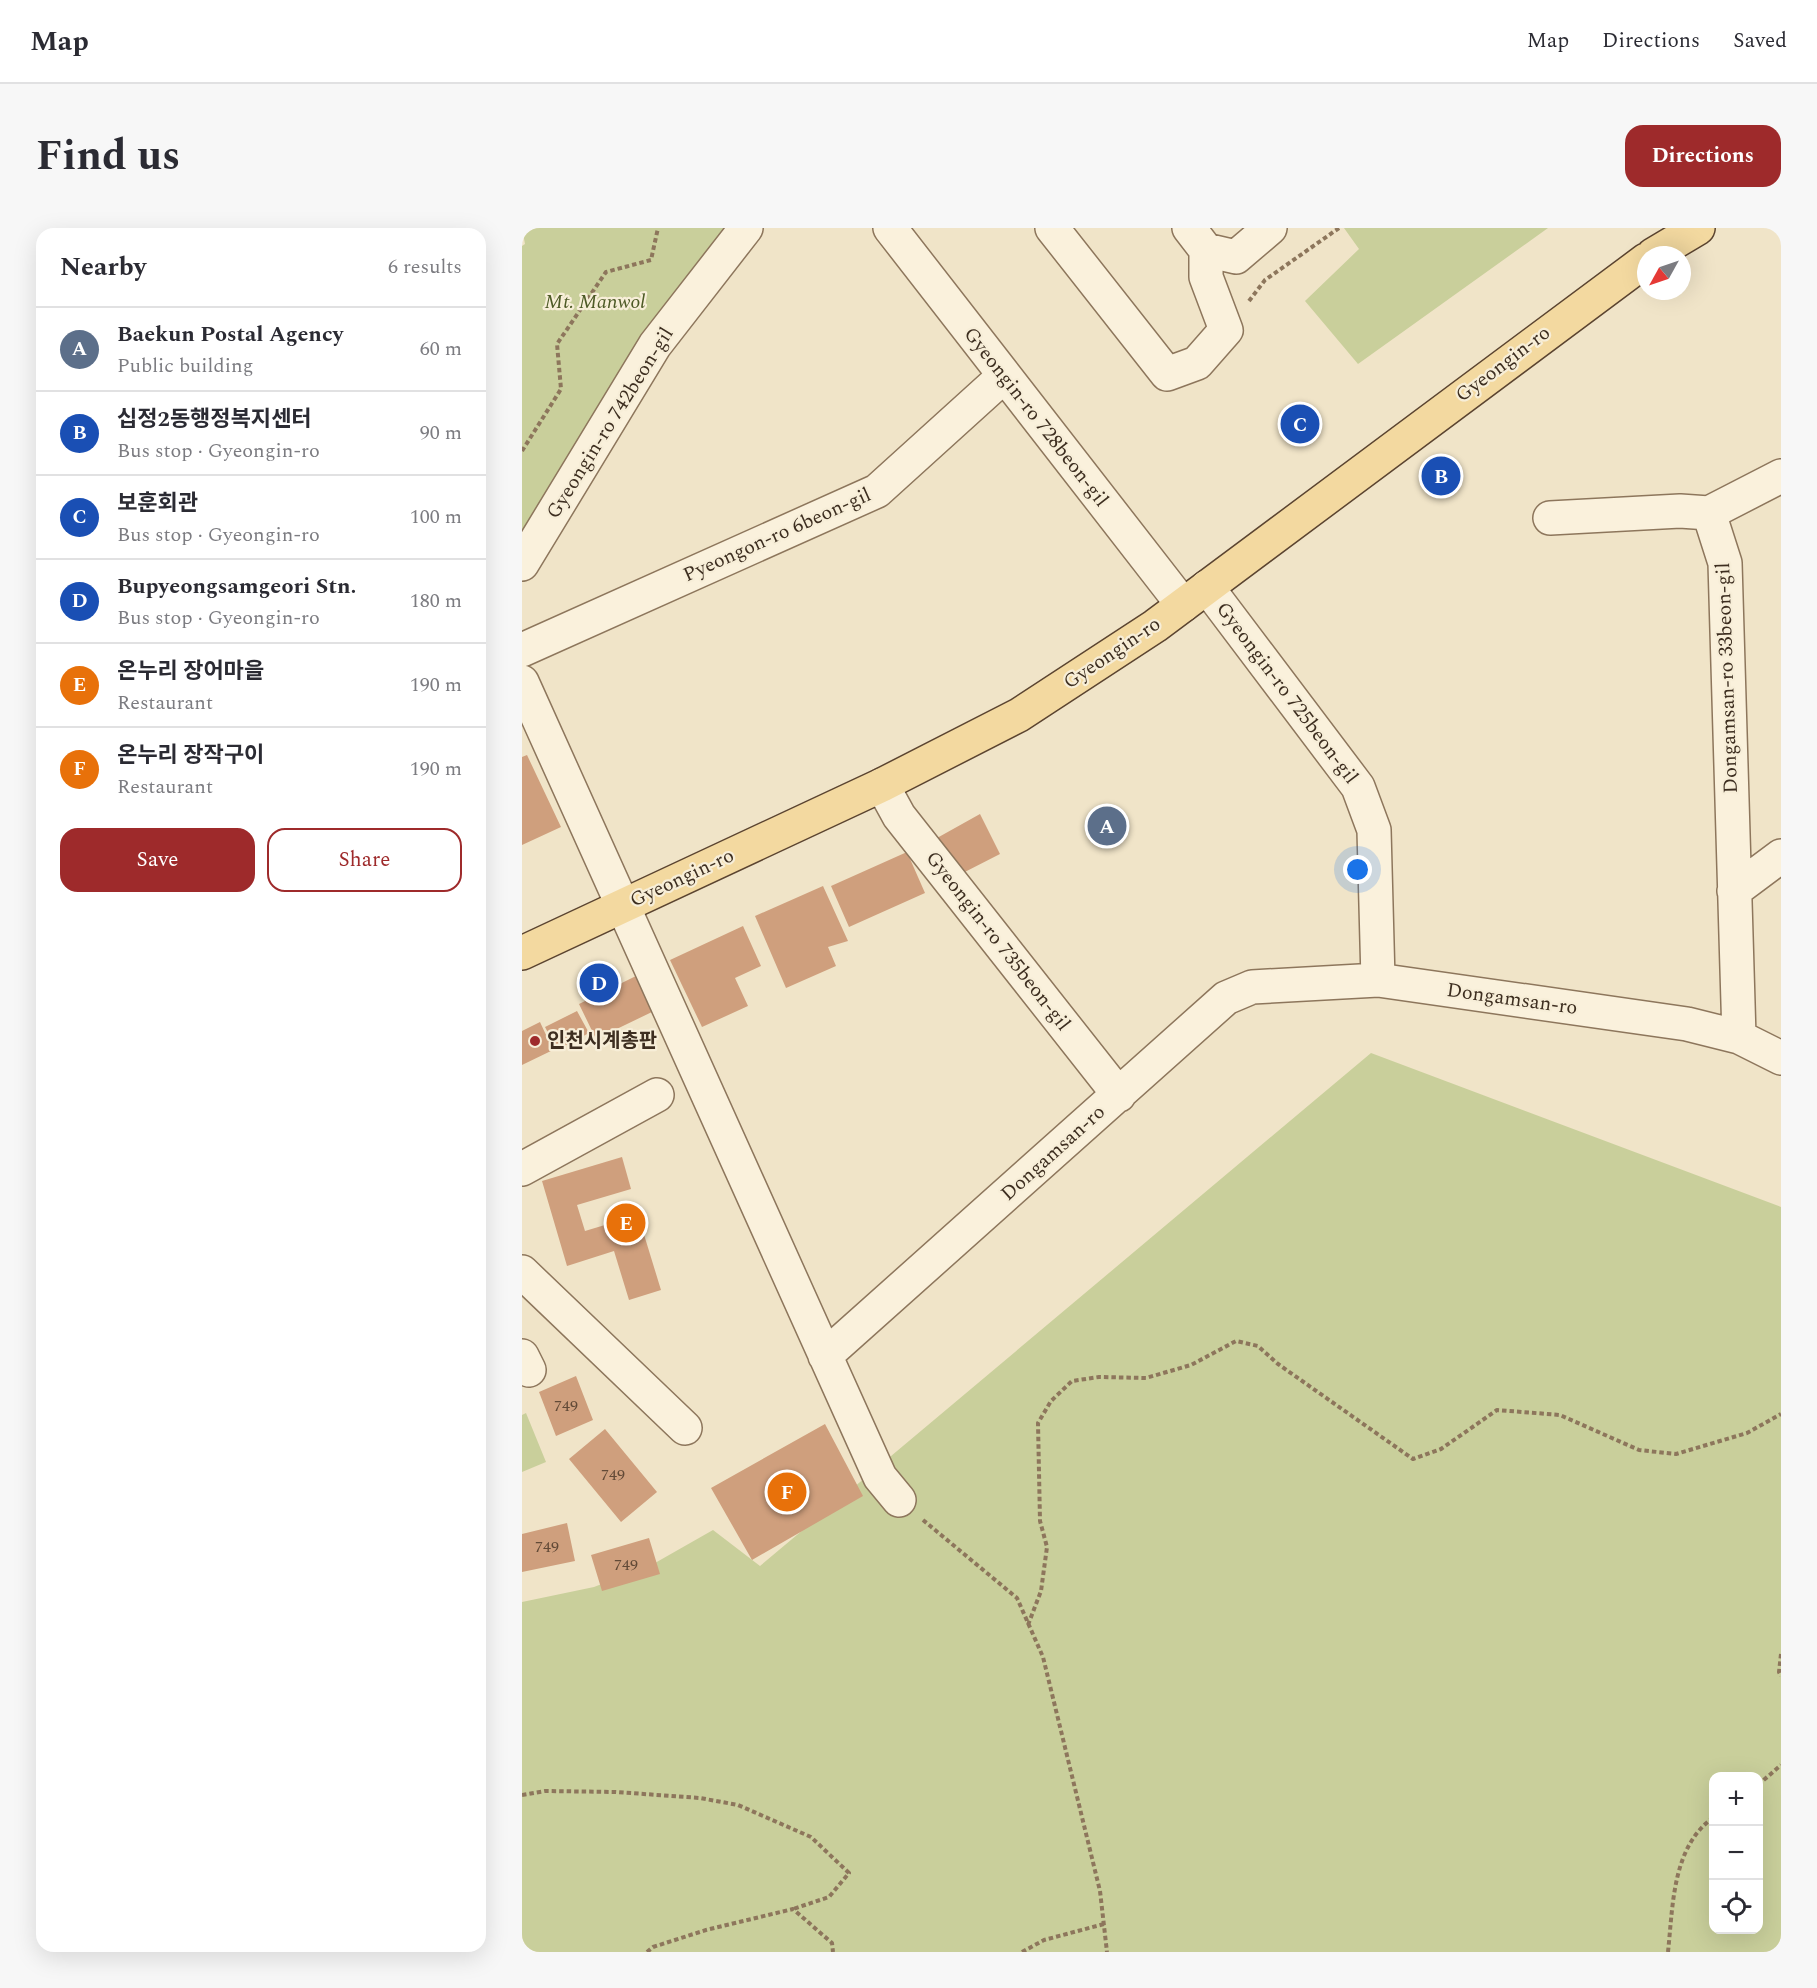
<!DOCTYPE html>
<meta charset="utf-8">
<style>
body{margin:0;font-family:Spectral,"Noto Sans KR",serif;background:#f7f7f7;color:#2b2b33}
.controls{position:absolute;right:18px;bottom:18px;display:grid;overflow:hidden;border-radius:12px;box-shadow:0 6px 24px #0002}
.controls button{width:54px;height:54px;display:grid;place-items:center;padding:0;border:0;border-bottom:2px solid #e1e1e2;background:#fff;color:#2b2b33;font:30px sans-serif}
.compass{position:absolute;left:1115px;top:18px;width:54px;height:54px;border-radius:50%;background:#fff;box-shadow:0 6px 24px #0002;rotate:230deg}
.you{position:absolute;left:836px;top:642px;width:21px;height:21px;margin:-15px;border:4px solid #fff;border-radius:50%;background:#1a73e8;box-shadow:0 0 0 9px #1a73e833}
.badge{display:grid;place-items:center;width:39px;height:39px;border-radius:50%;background:#9e2a2b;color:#fff;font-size:20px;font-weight:700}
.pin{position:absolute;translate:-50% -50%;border:3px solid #fff;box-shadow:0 2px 6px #0006}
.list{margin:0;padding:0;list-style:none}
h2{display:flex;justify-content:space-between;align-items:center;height:78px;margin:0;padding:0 24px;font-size:26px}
h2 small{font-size:20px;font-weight:400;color:#7c7c81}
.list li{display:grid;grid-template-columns:39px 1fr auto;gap:18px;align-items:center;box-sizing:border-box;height:84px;padding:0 24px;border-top:2px solid #e1e1e2}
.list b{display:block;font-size:22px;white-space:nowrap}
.list p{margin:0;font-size:20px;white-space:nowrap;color:#7c7c81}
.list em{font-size:20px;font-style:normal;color:#7c7c81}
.actions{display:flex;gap:12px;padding:18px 24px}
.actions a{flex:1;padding:14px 0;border:2px solid #9e2a2b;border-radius:18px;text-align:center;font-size:21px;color:#9e2a2b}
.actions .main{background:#9e2a2b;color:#fff}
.icon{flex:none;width:33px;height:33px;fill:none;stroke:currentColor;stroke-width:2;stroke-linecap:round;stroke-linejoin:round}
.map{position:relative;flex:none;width:1259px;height:1724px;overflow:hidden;border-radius:18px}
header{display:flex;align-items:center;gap:36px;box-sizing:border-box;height:84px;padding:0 30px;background:#fff;border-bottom:2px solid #e1e1e2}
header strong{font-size:28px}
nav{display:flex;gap:33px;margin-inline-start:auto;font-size:21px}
.intro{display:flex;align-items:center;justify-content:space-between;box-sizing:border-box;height:144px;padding:0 36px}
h1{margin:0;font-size:42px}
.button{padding:15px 27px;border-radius:18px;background:#9e2a2b;color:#fff;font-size:21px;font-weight:700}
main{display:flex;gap:36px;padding:0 36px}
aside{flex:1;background:#fff;border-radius:18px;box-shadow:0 6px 24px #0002}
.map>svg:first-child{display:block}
.green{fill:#c9cf9b;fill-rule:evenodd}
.building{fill:#cf9f7d}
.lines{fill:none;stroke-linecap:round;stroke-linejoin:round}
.minor-casing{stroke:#8d765c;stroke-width:36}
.major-casing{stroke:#5b4430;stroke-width:36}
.path{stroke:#8d765c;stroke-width:4;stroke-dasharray:4.5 3;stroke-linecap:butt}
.minor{stroke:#faf1dc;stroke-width:33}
.major{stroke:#f3d9a0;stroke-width:33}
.poi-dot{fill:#9e2a2b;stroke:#f7eed8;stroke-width:2}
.labels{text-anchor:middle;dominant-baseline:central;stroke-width:4.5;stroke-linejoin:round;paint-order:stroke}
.number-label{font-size:16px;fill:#624a37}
.park-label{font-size:20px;font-style:italic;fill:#4d5a26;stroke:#f7eed8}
.street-label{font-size:20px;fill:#3d2e20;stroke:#f7eed8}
.poi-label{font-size:20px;font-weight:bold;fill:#3d2e20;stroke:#f7eed8;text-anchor:start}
</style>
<header>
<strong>Map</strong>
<nav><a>Map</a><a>Directions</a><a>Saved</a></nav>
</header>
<div class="intro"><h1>Find us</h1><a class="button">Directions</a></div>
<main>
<aside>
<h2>Nearby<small>6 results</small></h2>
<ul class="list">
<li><span class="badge" style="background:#5c6f8a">A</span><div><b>Baekun Postal Agency</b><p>Public building</p></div><em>60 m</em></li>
<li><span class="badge" style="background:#1a4fb4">B</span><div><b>십정2동행정복지센터</b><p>Bus stop · Gyeongin-ro</p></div><em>90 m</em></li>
<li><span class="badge" style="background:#1a4fb4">C</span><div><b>보훈회관</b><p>Bus stop · Gyeongin-ro</p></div><em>100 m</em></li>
<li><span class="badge" style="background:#1a4fb4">D</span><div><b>Bupyeongsamgeori Stn.</b><p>Bus stop · Gyeongin-ro</p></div><em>180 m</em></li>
<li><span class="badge" style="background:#e8710a">E</span><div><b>온누리 장어마을</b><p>Restaurant</p></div><em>190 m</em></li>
<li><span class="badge" style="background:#e8710a">F</span><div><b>온누리 장작구이</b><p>Restaurant</p></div><em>190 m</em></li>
</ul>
<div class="actions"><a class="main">Save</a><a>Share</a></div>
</aside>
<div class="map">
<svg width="1259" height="1724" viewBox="0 0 1259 1724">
<rect width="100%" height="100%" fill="#f0e4c8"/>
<path class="green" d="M0,0H224L0,321V18L3,16Z
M822,0H1026L836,136L783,73L837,21Z
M849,825L1259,979V1724H0V1374L72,1359L133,1335L191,1302L238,1338ZM1192,1548H1236V1702H1192Z
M4,1185L24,1234L0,1244V1187Z"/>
<path class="building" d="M5,527L39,599L0,617V529Z
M458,586L478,626L433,649L415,610Z
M385,624L403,665L327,699L309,658Z
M301,658L326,713L306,719L314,738L264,760L233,688Z
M221,698L239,738L213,750L226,778L180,799L148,732Z
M114,748L132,783L74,811L57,776Z
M55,783L67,805L35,822L23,799Z
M18,794L31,822L0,837V803Z
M100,929L109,961L55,977L63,1003L116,987L139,1062L107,1072L92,1023L45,1038L20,953Z
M54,1148L71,1192L34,1208L17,1164Z
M303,1196L341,1268L230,1332L189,1260Z
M83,1201L135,1264L99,1294L47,1231Z
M45,1295L53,1333L0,1344V1306Z
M127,1310L138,1346L80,1363L69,1327Z"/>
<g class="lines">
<g class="minor-casing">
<path id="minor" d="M368,0L661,377
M530,0L645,146L675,135L704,102L684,49V22L667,0
M684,22L714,29L748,0
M1028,290L1158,283L1187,285
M0,336L133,117L224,0
M685,359L836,559L852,602L856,752
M0,422L355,263L482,148
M0,454L358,1249L377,1272
M360,557L377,588L597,867
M1212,663L1259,628
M1217,809L1203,335L1187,285L1259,248
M0,941L135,867
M0,1044L163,1200
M0,1128L7,1142
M303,1128L704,770L730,759L856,752L1165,796L1217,809L1259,830"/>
</g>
<g class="major-casing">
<path id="major" d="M1131,27L1176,0
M0,725L360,557L497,487L633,398L1124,32"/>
</g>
<path class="path" d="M727,73L743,52L817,0
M0,223L39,161L35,116L84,44L129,32L136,0
M401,1292L495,1370L521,1429L578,1663L585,1724
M506,1397L519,1363L525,1319L518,1293L516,1195L529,1173L550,1153L577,1149L624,1150L669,1137L714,1113L736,1118L756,1136L891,1231L919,1221L975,1182L1038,1187L1117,1222L1154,1226L1225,1205L1259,1186
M1259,1426L1257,1444L1259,1448
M1236,1557L1259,1537
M0,1567L23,1563L94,1564L178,1570L216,1577L289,1609L327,1645L307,1669L271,1681
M125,1724L131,1719L184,1702L271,1681L310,1715L311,1724
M500,1724L522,1712L582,1696
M1146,1724C1151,1678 1150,1618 1192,1589"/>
<use href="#minor" class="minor"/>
<use href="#major" class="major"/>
</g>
<circle class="poi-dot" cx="13" cy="813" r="6"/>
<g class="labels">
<g class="number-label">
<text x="44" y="1178">749</text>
<text x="91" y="1247">749</text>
<text x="25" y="1319">749</text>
<text x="104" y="1337">749</text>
</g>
<g class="park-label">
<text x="73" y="74">Mt. Manwol</text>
</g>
<g class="street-label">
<text transform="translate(981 136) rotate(-37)">Gyeongin-ro</text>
<text transform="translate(514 189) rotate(52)">Gyeongin-ro 728beon-gil</text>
<text transform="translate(88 195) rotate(-58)">Gyeongin-ro 742beon-gil</text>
<text transform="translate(255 307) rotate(-24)">Pyeongon-ro 6beon-gil</text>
<text transform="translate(590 425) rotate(-34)">Gyeongin-ro</text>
<text transform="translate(1205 450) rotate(-92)">Dongamsan-ro 33beon-gil</text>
<text transform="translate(765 465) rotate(53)">Gyeongin-ro 725beon-gil</text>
<text transform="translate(160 650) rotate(-25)">Gyeongin-ro</text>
<text transform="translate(476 713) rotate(52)">Gyeongin-ro 735beon-gil</text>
<text transform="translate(990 771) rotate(8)">Dongamsan-ro</text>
<text transform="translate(531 925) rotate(-42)">Dongamsan-ro</text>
</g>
<g class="poi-label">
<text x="25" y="813">인천시계총판</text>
</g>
</g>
</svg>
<div class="controls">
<button>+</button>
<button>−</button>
<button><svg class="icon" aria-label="locate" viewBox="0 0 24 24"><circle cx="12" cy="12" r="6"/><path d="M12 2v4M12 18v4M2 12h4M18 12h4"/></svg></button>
</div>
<svg class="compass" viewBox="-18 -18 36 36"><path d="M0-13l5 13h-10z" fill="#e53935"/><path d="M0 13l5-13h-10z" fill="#7c7c81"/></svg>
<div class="you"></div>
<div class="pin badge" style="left:585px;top:598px;background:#5c6f8a">A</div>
<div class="pin badge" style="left:919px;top:248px;background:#1a4fb4">B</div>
<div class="pin badge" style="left:778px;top:196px;background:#1a4fb4">C</div>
<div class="pin badge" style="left:77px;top:755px;background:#1a4fb4">D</div>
<div class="pin badge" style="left:104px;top:995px;background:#e8710a">E</div>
<div class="pin badge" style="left:265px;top:1264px;background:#e8710a">F</div>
</div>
</main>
